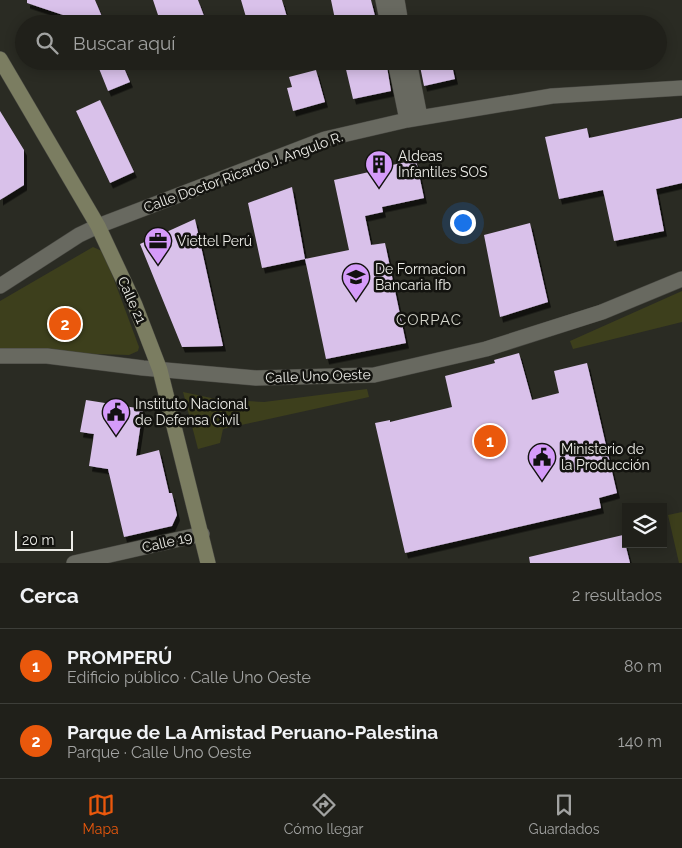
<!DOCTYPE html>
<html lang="es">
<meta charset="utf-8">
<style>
body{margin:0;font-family:Raleway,sans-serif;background:#2d2d27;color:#f1f3f6}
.controls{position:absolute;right:15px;bottom:15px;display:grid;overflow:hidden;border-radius:0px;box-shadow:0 2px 12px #0003}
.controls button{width:45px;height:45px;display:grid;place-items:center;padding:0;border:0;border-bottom:1px solid #3d3e39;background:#20201a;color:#f1f3f6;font:25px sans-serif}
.scale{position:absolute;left:15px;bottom:12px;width:58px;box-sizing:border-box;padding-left:5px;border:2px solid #ecece7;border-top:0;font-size:14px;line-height:18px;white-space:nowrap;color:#ecece7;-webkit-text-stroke:4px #13130f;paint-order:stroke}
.you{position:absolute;left:462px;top:222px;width:18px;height:18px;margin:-12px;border:4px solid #fff;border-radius:50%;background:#1a73e8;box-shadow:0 0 0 8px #1a73e833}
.badge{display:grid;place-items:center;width:32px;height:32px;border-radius:50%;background:#ea580c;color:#fff;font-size:16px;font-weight:700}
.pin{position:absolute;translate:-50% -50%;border:2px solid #fff;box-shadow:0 1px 5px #0006}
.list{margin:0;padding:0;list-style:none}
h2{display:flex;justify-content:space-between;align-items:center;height:65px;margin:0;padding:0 20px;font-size:21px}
h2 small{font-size:16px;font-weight:400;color:#a2a3a2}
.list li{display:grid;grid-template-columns:32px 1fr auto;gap:15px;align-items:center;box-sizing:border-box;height:75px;padding:0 20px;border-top:1px solid #3d3e39}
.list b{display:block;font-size:19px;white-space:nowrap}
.list p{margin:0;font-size:16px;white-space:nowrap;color:#a2a3a2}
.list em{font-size:16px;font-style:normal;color:#a2a3a2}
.icon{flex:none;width:28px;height:28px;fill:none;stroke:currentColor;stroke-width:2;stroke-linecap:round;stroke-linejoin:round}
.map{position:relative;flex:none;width:682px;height:563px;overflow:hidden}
.search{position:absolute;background:#20201a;box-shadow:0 2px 12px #0003;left:15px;right:15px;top:15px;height:55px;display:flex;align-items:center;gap:12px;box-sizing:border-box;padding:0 18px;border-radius:28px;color:#a2a3a2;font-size:19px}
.sheet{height:215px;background:#20201a}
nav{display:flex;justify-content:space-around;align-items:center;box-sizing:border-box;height:70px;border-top:1px solid #3d3e39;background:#20201a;font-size:14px;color:#a2a3a2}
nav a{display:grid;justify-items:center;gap:2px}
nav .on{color:#ea580c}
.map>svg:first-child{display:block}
.green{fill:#3d3f1c}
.building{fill:#d9c1ea;filter:url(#shadow)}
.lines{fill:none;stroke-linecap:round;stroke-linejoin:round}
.street-casing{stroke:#474741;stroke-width:16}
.secondary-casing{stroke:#474741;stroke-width:16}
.street{stroke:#686960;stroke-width:15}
.secondary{stroke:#7b7d61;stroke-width:15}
.labels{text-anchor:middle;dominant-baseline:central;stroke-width:5;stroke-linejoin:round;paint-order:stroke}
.poi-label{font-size:14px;fill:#ecece7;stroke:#13130f;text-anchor:start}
.street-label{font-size:14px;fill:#ecece7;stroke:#13130f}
.neighbourhood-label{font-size:15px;letter-spacing:1px;fill:#d4d5cb;stroke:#13130f}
</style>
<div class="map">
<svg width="682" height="563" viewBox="0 0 682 563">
<defs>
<filter id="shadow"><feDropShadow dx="3" dy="5.5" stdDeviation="0" flood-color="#0009"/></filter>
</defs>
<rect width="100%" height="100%" fill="#2a2b23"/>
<path class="green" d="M93,247L102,251L106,258L139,347L138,351L129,355L0,351V301Z
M682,291V322L573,349L570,341Z
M367,389L369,397L223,429L220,443L198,449L183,392L216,399L264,402Z
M682,512V563H679L668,515Z"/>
<path class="building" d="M27,0H95L105,24H80L78,20L27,3Z
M153,0H198L207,24H161Z
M241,0H282L289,24H248Z
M331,0H371L377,24H336Z
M96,61H121L130,82L108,91Z
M344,61H386L391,91L353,99Z
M419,61H451L455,79L424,86Z
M316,70L325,102L293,111L287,88L292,87L289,77Z
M100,100L134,172L110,183L76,111Z
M0,111L24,150V185L0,200Z
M682,118V183L656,189L664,231L614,241L603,190L559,199L545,137L587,128L589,138Z
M416,160L424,198L382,207L383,212L365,216L371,245L385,243L406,343L326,359L305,259L349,250L334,180L369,172L368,170Z
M292,187L305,259L262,268L248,203Z
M195,219L223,346L182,347L140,244Z
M530,223L548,302L500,317L484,235Z
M519,353L532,400L559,393L554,371L587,363L617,493L599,498L601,508L405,553L375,423L390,420V422L452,407L445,376L495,363L494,360Z
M86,400L143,409L136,456L159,450L169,493H172L177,515L172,526L124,537L108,469L89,466L94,434L80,432Z
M623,535L630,563H530L529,557Z"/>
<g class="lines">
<g class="street-casing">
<path id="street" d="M383,0L388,24
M397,0L401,24
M395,61L407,120
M409,61L420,117
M0,286L79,235L98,226L325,139L407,120L552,96L682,88
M0,356H47L143,368L256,378L374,375L486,349L602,312L682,279
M74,563L202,534"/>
</g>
<g class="secondary-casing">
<path id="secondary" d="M0,59L98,226L135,305L160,370L208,563"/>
</g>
<use href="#street" class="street"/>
<use href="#secondary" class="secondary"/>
</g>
<defs>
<g id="building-pin" transform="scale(1.4375)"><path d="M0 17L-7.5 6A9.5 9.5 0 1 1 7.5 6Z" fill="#d59bfa" stroke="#13130f"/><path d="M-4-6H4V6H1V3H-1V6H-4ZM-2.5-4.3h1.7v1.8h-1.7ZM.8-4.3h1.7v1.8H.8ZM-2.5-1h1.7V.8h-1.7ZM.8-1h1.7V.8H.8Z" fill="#111"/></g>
<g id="office-pin" transform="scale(1.4375)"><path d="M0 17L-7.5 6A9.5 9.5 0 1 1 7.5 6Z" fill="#d59bfa" stroke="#13130f"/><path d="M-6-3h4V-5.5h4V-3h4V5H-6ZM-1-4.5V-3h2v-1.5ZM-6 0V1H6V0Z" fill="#111"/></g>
<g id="school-pin" transform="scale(1.4375)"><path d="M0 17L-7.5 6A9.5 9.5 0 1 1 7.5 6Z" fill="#d59bfa" stroke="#13130f"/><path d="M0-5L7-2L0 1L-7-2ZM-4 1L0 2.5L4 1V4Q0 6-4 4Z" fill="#111"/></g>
<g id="civic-pin" transform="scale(1.4375)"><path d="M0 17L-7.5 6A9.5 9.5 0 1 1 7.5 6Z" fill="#d59bfa" stroke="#13130f"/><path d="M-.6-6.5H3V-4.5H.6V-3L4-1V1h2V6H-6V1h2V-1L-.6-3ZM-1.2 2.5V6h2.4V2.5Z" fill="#111"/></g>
</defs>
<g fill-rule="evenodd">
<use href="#building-pin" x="379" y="164"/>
<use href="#office-pin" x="158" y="241"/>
<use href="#school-pin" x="356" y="277"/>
<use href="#civic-pin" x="116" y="412"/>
<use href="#civic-pin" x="542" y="457"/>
</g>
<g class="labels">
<g class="poi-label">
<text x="398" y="156">Aldeas<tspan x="398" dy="16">Infantiles SOS</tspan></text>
<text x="177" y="241">Viettel Perú</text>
<text x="375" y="269">De Formacion<tspan x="375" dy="16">Bancaria Ifb</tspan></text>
<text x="135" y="404">Instituto Nacional<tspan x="135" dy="16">de Defensa Civil</tspan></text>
<text x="561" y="449">Ministerio de<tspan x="561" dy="16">la Producción</tspan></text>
</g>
<g class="street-label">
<text transform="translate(243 172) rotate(-20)">Calle Doctor Ricardo J. Angulo R.</text>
<text transform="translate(132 300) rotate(66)">Calle 21</text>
<text transform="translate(318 376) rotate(-2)">Calle Uno Oeste</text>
<text transform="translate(167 542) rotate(-13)">Calle 19</text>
</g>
<g class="neighbourhood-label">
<text x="429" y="320">CORPAC</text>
</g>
</g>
</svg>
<div class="controls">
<button><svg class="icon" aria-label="layers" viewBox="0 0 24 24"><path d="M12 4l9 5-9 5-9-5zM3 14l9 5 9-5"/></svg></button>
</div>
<div class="scale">20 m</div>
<div class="you"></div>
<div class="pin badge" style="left:490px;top:441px">1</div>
<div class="pin badge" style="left:65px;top:324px">2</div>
<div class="search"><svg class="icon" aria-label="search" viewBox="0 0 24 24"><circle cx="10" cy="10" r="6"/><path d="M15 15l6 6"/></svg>Buscar aquí</div>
</div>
<section class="sheet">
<h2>Cerca<small>2 resultados</small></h2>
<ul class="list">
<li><span class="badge">1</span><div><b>PROMPERÚ</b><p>Edificio público · Calle Uno Oeste</p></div><em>80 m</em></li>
<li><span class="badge">2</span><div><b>Parque de La Amistad Peruano-Palestina</b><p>Parque · Calle Uno Oeste</p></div><em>140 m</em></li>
</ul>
</section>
<nav>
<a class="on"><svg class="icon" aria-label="map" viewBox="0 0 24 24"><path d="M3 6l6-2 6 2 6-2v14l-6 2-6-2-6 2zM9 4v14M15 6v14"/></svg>Mapa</a>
<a><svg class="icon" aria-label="directions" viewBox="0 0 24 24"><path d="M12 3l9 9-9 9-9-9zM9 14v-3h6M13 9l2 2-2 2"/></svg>Cómo llegar</a>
<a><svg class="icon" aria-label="saved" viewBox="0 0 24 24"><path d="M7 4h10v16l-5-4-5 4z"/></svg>Guardados</a>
</nav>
